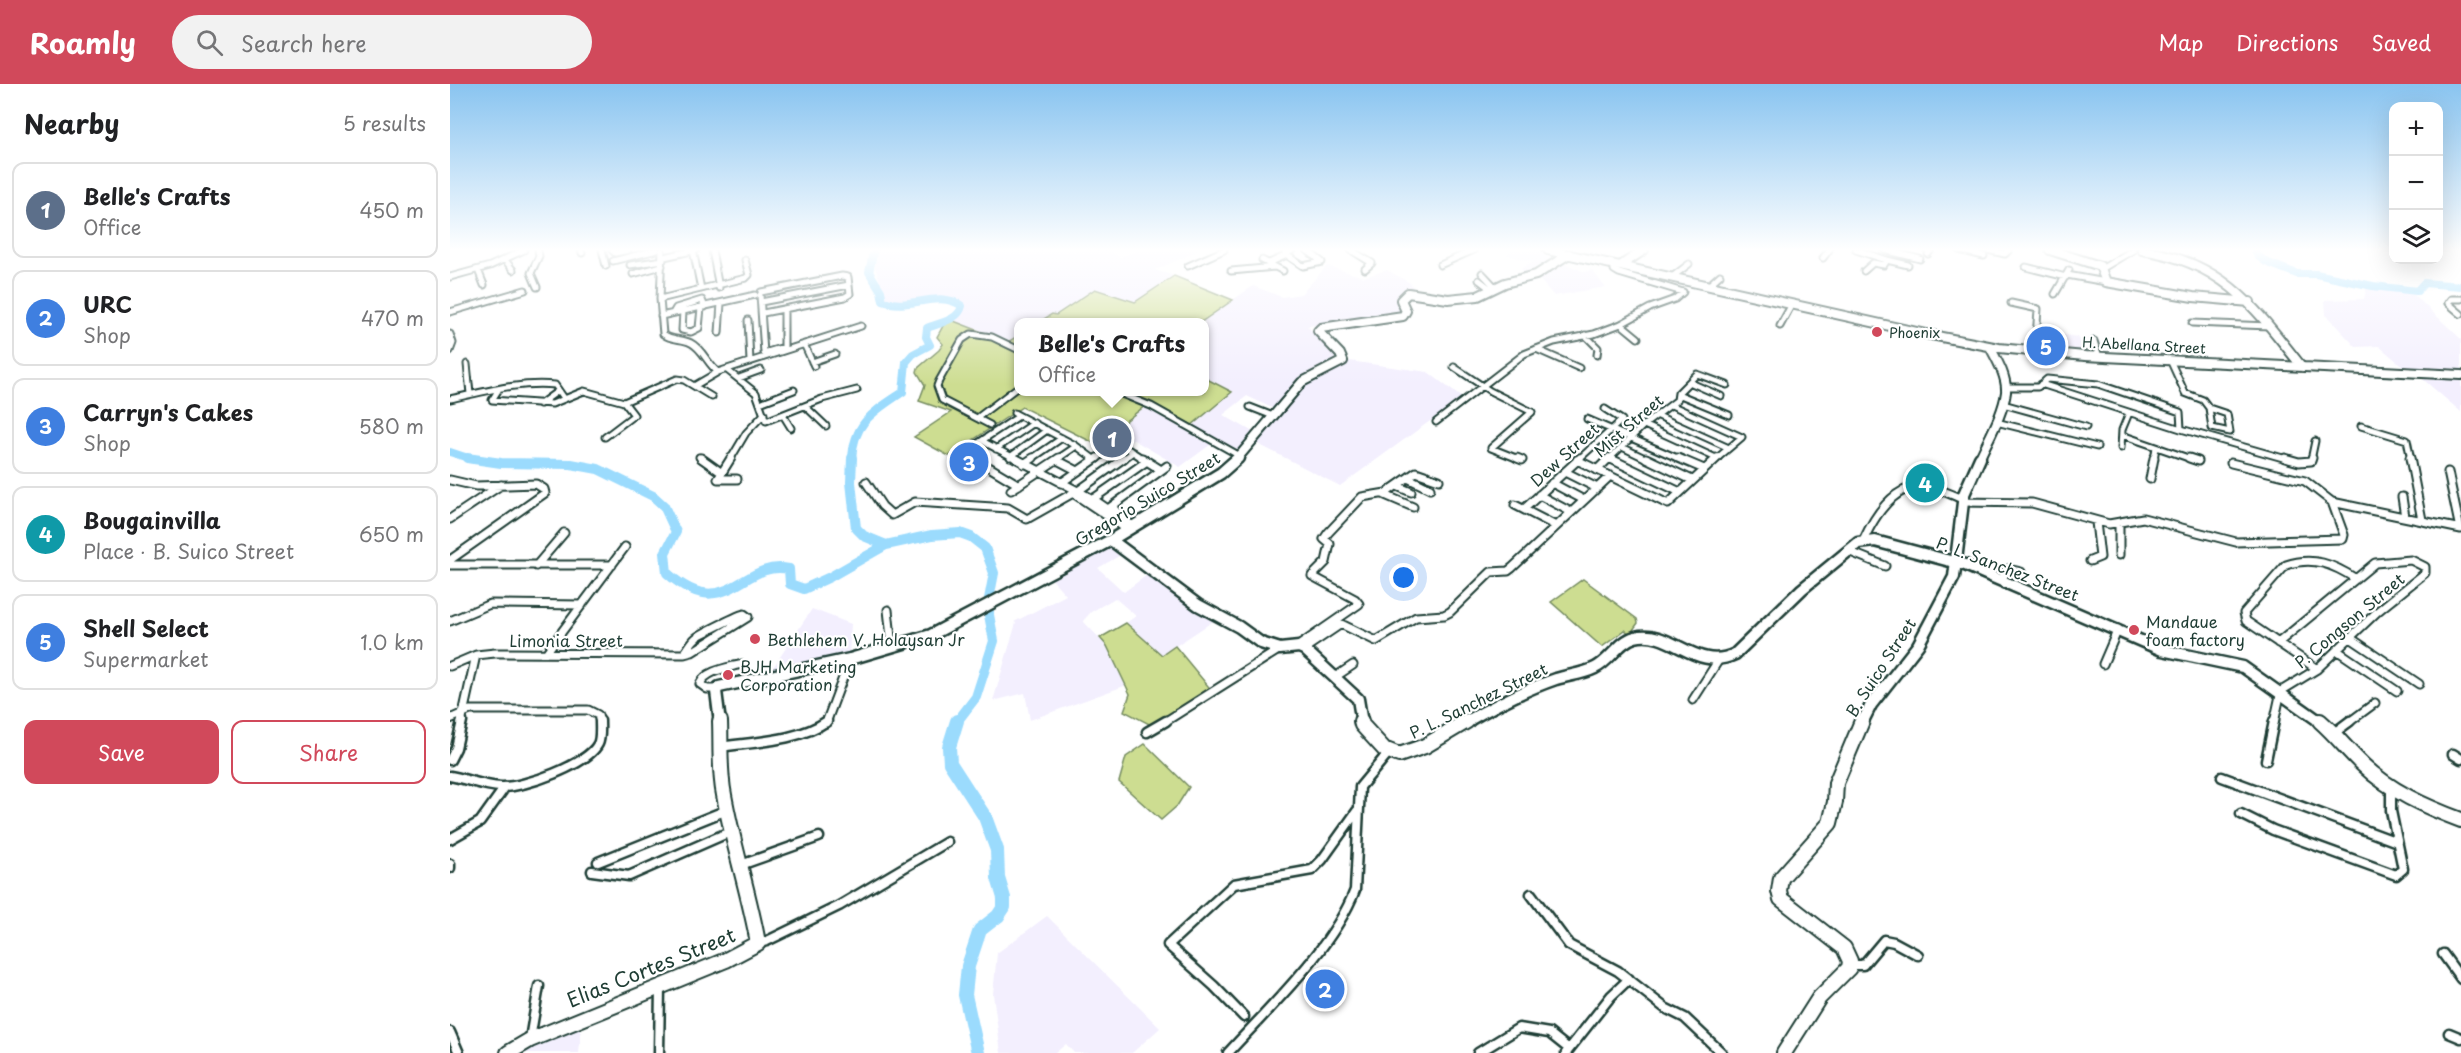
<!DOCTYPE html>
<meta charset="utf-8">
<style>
body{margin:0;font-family:"Playpen Sans",sans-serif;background:#f2f2f2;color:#202124}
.controls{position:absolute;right:18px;top:18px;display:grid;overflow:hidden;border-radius:12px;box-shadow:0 6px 24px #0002}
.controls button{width:54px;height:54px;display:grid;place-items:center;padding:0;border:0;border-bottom:2px solid #e0e0e0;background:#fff;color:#202124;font:30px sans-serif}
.you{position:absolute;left:954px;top:494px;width:21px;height:21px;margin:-15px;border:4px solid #fff;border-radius:50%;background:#1a73e8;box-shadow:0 0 0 9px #1a73e833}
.badge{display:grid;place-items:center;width:39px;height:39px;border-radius:50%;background:#d1495b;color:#fff;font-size:20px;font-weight:700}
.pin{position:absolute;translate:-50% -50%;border:3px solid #fff;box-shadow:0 2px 6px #0006}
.popup{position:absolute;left:564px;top:234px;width:195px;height:78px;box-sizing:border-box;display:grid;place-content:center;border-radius:12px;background:#fff;filter:drop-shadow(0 2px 4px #0005);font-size:20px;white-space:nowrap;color:#757577}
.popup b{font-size:22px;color:#202124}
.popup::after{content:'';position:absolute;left:50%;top:100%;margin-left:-12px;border:12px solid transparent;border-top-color:#fff}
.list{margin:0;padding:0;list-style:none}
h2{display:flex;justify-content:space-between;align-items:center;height:78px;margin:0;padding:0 24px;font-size:26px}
h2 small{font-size:20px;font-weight:400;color:#757577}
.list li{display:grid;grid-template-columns:39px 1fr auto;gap:18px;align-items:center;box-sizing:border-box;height:96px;margin:0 12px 12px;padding:0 12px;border:2px solid #e0e0e0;border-radius:12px}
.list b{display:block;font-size:22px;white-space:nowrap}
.list p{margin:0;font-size:20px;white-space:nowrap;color:#757577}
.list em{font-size:20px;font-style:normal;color:#757577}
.actions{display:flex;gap:12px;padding:18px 24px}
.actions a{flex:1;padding:14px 0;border:2px solid #d1495b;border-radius:12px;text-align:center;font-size:21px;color:#d1495b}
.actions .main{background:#d1495b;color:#fff}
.icon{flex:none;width:33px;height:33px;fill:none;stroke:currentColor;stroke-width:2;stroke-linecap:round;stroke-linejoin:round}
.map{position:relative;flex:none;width:2011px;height:969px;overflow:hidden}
header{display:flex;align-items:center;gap:36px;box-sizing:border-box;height:84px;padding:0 30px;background:#d1495b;color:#fff}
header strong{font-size:28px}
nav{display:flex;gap:33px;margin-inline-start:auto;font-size:21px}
.search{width:420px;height:54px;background:#f2f2f2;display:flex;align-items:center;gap:15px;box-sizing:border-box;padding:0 21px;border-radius:33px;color:#757577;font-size:22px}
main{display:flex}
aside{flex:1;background:#fff}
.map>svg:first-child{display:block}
.built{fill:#f3effe}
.green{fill:#cddd91;stroke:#768d62;stroke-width:1.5}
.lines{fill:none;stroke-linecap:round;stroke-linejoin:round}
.river-far2{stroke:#9bdbfd;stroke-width:8}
.river-far1{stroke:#9bdbfd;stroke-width:10}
.river{stroke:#9bdbfd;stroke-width:14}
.street-far2-casing{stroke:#1f3d34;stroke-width:9}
.street-far1-casing{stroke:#1f3d34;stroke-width:11}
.street-casing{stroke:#1f3d34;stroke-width:13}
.secondary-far2-casing{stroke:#1f3d34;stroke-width:12}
.secondary-far1-casing{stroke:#1f3d34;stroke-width:15}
.secondary-casing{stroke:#1f3d34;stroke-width:18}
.street-far2{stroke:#fff;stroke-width:5}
.street-far1{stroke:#fff;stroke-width:7}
.street{stroke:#fff;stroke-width:8}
.secondary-far2{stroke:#fff;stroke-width:8}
.secondary-far1{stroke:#fff;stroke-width:10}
.secondary{stroke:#fff;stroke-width:14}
.poi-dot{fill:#d1495b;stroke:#fff;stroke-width:2}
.labels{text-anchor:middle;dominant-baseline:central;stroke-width:4.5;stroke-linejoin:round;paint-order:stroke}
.far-poi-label{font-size:14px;fill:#1f3d34;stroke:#fff;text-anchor:start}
.far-street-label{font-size:14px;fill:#1f3d34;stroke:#fff}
.street-label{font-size:16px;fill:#1f3d34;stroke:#fff}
.poi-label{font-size:16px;fill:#1f3d34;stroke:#fff;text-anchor:start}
.near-street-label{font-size:20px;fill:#1f3d34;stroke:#fff}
</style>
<header>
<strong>Roamly</strong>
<div class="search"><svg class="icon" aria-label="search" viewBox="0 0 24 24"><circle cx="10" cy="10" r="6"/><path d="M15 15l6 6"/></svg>Search here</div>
<nav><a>Map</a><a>Directions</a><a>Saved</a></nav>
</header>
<main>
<aside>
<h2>Nearby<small>5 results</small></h2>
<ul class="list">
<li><span class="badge" style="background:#5c6f8a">1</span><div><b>Belle's Crafts</b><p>Office</p></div><em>450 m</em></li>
<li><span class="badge" style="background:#3f7fe0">2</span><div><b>URC</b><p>Shop</p></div><em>470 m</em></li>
<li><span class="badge" style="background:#3f7fe0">3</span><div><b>Carryn's Cakes</b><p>Shop</p></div><em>580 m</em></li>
<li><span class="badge" style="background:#0f9aa8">4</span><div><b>Bougainvilla</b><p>Place · B. Suico Street</p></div><em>650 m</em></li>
<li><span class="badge" style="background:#3f7fe0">5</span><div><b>Shell Select</b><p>Supermarket</p></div><em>1.0 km</em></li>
</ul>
<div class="actions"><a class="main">Save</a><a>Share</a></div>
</aside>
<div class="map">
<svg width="2011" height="969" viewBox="0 0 2011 969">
<rect width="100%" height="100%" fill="#fff"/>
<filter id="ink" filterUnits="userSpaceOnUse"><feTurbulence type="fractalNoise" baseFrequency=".0167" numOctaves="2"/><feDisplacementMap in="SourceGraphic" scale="12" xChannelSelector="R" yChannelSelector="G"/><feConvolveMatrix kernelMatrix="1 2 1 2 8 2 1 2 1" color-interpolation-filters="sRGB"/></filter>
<g filter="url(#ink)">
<path class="built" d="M428,166H657L670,173L688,166H750L705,186L724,192L685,218L623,238L602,230L589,238H569V251L558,258L501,236L515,226L514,222L501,213H476L440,218L436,215L425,183Z
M1061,166H1087L1113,172L1076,192L1071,185L1083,177L1057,171Z
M1111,178L1135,188L1142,186L1155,203L1104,212L1088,194Z
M877,182L914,193L937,186L960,199L965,206L956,208L952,229L931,234L857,242L889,274L848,297L824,325L797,312L773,331L805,349L790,370L742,341L782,308L755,294V238H751L803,202L832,213L851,210Z
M1917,202L1961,208L2011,255V288L1955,284L1929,262L1906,263L1876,231L1875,216L1914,215Z
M1587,247L1628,253L1631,268L1588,265Z
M899,277L978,288L1012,314L890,402L806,359L848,307L865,291Z
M1968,291L2011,294V328Z
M695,322L764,358L730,383L665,345Z
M662,458L676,468L648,484L674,508L701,488L765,536L712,571L676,539L686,532L665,514L641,528L633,537L657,562L677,601L580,636L575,609L543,617L566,539L564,538L616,511L600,493Z
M362,525L401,540L399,573L320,588Z
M597,832L710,944L682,969H624L616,960L605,969H551L543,910L547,869Z
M132,937L129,969H62Z"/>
<path class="green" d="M724,192L783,216L751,238H589L602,230L606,231L645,205L685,218Z
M501,236L558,258L569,251V308H755V294L782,308L742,341L731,335L727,339L695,322L646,360L572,323L499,372L464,353L501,328L469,317L475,301L467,288L468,284L489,266L493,260L487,253L493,242Z
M1133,495L1187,535L1188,539L1180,550L1175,546L1152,563L1101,518Z
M676,539L712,571L725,562L763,608L703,642L674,627L680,610L657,562L650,554Z
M695,660L739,703L727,722L711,736L669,698L676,673Z"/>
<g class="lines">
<path class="river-far2" d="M1805,166L1808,172L1816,178L1847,190H1866L1923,202L1967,207L1974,199L2011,202
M0,368L24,376
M402,376C403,338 425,327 453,308L456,278L463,270L480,261L476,253L477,244C489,239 509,236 512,222C487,205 460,227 433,217L431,207L419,188L424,166"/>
<path class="river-far1" d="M17,374L51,379L121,380L148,385L203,412L214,422L226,448L215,469L217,489C277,542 291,475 339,485L340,500L354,505L380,493L436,461
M402,374L401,398L406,444L414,452L436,461L482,451L510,449L521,453L535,464L544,489L539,515V531L544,557L526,613L506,639"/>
<path class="river" d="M507,637L499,663L500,679L535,733L547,766L548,794L554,814V823L548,832L530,846L518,882L515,911L528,969"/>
<g class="street-far2-casing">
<path id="street-far2" d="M131,166L132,169
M152,166L156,182
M162,166L165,169L178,166
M212,166L210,215L213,250C222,257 232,254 241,259C253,265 257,280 268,288
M243,166L251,205
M262,166L269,204
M843,166L835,170L853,182L872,178L857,166
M901,166L922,179L915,185
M1406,166L1437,176
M1435,166L1470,175
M1509,166L1534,172
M1538,166L1555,170L1559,166
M1478,170L1481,166
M214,173L246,166
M1373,174L1379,166
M55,176L63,186
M812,176L833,187
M163,177L207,166
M819,179L837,171
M180,181L213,176
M990,181L1024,166
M738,182L774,166
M1576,183L1616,193
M1653,184L1683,166
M28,186L34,201
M781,187L825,183
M1414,187L1423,179L1434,181L1437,176L1458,181
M1032,189L1046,204
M183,190L212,182
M1617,191L1656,198
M0,193L40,182L74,166
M1222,193L1239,180
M1029,196L1042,206
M1259,201L1270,191
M87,203L81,189L89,172L88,166
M311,208L392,192L398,193L400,210L395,213L313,229
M1605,210L1619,186
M310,211L314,269L334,263V226
M210,215L296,194L299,191L295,176
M2011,215H2001L1998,219L2011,230
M311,218L399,201
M1561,219L1588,225L1585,268
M233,227L232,246L241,248L249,244L251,224
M0,228L75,206
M223,229L226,224L252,216L255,223
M211,232L305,211
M298,236L300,278
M1742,239L1820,242
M1171,240L1188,254
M1330,242L1342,220
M269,249L271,219
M0,250L3,259L0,267
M1135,251L1148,264L1147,271
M1644,257L1649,273
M354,260L364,282
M1086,265L1129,284
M1720,276L1735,309L1753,316L1759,324
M362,278L385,270
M17,280L20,310
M1004,283L1040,307L1082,328L1041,364L1071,376
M277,286L306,309L316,337L372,315L407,306
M289,294L311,286
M1239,298L1271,312
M1591,300L1731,345L1840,376
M244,302L268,288L411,242
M1557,303H1588L1597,295L1648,300L1730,328L1731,345
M49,305L42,316L102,320L134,307L174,318L184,331L155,353
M667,308L701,322L790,372
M1228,310L1279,331
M0,315C33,308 71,297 105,301L114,314
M174,318L227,295L234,296L262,313
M310,319L344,306
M90,320L108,307
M1553,320L1636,343
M1221,321L1292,353L1265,376
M355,322L376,342
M800,323L823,332
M1759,324L1777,330L1780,348L1762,344Z
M564,329L625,361L644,375
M333,331L341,344
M1206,331L1279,364
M527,334L569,302
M1137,335L1232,376
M986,338L1074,270L1104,258L1144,250L1171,240L1200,224L1225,215L1233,208L1169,189L1164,186V180
M1546,338L1647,363
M540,341L492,316L487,302L489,297L512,256L521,250L542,253L569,266
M1194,341L1266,374
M1911,342L1957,356L1961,376
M1672,351L1744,376
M658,352L695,376
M532,357L568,376
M1172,363L1199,376
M1671,364L1672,346L1679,329
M546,365L584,339
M514,368L527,376
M249,373L253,376
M507,373L569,332
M560,373L597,346
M1159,374L1162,376
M280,376L296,349L314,330
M580,376L612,354
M606,376L625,363
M645,376L669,359
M672,376L683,368
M1128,376L1172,336L1155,325
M1158,376L1194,341L1227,316L1228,309L1247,290L1277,301
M1704,376L1706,363
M1861,376L1865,357"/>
</g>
<g class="street-far1-casing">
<path id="street-far1" d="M251,374L272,389
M281,374L268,395H287
M524,374L569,401
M565,374L643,415L659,426L658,428L684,442
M692,374L711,386
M1067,374L1072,376
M1159,374L1230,408
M1196,374L1242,396
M1228,374L1254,385
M1739,374L1748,377
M1835,374L1849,378L1861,377L1862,374
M1960,374L1972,436
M607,376L628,387
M1127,376L1218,420L1267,374
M1781,379L1855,397L1882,418L2011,445
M574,380L583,374
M1147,386L1159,374
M1115,388L1147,404
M1998,388L2010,445
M958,394L980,405
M1700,395L1704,374
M0,396L26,402L86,400L94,405L95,409L0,476
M416,398L432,422L442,431L465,418L558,424L577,435L623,409L678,446
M611,399L647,374
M1102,399L1134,416
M947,402L961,408
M561,406L609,374
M628,407L674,374
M935,411L963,423
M1089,411L1121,428
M1952,413L1955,433
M643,415L697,377
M1512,418L1582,419L1659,440L1693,434L1786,458L1893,455L1894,451L1882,418
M1065,421L1106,442
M658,425L717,382
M1074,425L1130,374
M659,426L664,425L673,434
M0,435L51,401
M1669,440V471
M1413,457C1424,433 1445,398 1477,403C1490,404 1501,411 1513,415
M1398,467L1435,482
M1640,477L1650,473L1646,438
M0,481H162
M86,482L114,449
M1551,496L1558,485L1571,488
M438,526L442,562
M294,530L298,533L242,568L234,570C238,565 241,558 246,554C248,551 291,530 294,530Z
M0,537L40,520L132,521
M1899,553L1969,600
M847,563L909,520L905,515L862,492L876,478L880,460L874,455L878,449L912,413L936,409L966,388L989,396
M854,565L891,540L926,557L966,533L994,531L1000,528L1041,488L1058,487L1062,484L1159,393
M1888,567L1947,607
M96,569L175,463
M1653,580L1668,545
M0,582L26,571L45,569L234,570
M1867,585L1796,537L1794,529L1836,481C1863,472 1883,480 1906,495
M885,593L903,581
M267,605H257L250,600C256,586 278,584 292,580
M1243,616L1268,577
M0,635L20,626H138L148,631L150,639
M11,639L26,571
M376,639L400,575
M713,639L830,565
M1824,639L1831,607L1867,585L1928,527L1975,489V483L1961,476L1925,479L1828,559
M1898,639L1925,619"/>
</g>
<g class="street-casing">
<path id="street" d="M697,648L716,637
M1884,649L1900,637
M270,663C304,658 349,657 377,637
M2003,670L2011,675
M0,676L6,664L12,637
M1816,676L1824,637
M0,692C17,695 33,702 51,703C73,704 137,681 148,660C151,654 150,644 150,637
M1772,693L1947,758
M1791,730L1823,746L1946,791L1953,785L1941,727V703
M0,755L30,738L55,703
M148,778L277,726
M0,780V784
M288,782L369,753
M142,787L179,792L282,747
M1081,810L1119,861L1168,887L1215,924L1235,934L1272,969
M308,859L317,857L389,822L497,758
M1993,870L2011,895
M1399,881H1413L1434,856L1444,858L1468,871
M794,933L764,902L718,861L784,800L862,786L872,776L907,727
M0,948L9,969
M1999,949L2011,954
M80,955L89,902
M209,969L210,903
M778,969C820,923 883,864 905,806L910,703L939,668
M1028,969L1069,944L1099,949L1119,965
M1116,969L1161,912L1179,895"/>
</g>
<g class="secondary-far2-casing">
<path id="secondary-far2" d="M1098,166L1476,250L1549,264L1635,272L2011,291
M1600,166L1650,182L1656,198L1743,213L1800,218
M1692,166C1773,178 1804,222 1852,283
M1170,182L1194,166
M786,376L852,298L893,277L890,270L868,247L871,244L953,232L956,227L951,216L958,209L998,215L1028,212L1055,199L1086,191L1119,170
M1529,376C1538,355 1553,331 1556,308C1557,293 1547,276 1540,263"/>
</g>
<g class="secondary-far1-casing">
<path id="secondary-far1" d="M661,456L748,521L789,543L811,559L830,565L849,563L854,565L908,615L912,639
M270,639L266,607L269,603L400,575L481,551L661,456L771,389L788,374
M1014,639C1043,622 1074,606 1106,595C1119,591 1133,590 1145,584C1160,577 1169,557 1185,553C1221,544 1246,589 1285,570L1352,505L1408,459L1425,457L1515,481L1712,566L1793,583L1872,639
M1412,639L1421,621L1468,561L1504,493L1514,410L1530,374"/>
</g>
<g class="secondary-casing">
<path id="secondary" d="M911,637L912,641L934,665L949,671L975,662L1017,637
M1870,637C1886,651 1898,667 1913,681C1940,707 1976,723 2011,736
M58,969L80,956L276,876L308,859C299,809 283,761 274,711C269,687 271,661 270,637
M1334,969L1369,914L1399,884L1400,877L1394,864L1331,815L1329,807L1331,794L1380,739L1385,718L1386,699L1412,637"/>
</g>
<use href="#street-far2" class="street-far2"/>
<use href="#street-far1" class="street-far1"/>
<use href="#street" class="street"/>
<use href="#secondary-far2" class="secondary-far2"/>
<use href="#secondary-far1" class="secondary-far1"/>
<use href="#secondary" class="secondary"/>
</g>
</g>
<linearGradient id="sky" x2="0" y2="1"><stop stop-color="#89c4f0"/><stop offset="0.55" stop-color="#fff"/><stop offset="1" stop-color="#fff" stop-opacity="0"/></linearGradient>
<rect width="2011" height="301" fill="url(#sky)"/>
<g class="poi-dot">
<circle cx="1427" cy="248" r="6"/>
<circle cx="1684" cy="546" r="6"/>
<circle cx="305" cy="555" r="6"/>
<circle cx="278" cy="591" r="6"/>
</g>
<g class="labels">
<g class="far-poi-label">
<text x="1439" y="248">Phoenix</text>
</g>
<g class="far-street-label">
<text transform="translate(1694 261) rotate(3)">H. Abellana Street</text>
</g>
<g class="street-label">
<text transform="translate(1178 341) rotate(-41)">Mist Street</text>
<text transform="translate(1114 370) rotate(-42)">Dew Street</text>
<text transform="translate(697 414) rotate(-31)">Gregorio Suico Street</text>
<text transform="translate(1558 484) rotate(21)">P. L. Sanchez Street</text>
<text transform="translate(1899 536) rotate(-40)">P. Congson Street</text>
<text x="116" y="556">Limonia Street</text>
<text transform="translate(1430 583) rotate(-57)">B. Suico Street</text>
<text transform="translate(1028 616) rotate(-26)">P. L. Sanchez Street</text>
</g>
<g class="poi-label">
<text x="1696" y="537">Mandaue<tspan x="1696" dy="18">foam factory</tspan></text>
<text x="317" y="555">Bethlehem V. Holaysan Jr</text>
<text x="290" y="582">BJH Marketing<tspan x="290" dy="18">Corporation</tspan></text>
</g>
<g class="near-street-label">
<text transform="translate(201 883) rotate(-22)">Elias Cortes Street</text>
</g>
</g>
</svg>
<div class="controls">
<button>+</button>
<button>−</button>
<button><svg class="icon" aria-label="layers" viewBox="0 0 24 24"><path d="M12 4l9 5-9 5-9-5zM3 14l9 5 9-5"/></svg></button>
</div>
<div class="you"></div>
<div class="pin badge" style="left:662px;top:354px;background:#5c6f8a">1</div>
<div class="popup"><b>Belle's Crafts</b>Office</div>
<div class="pin badge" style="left:875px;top:905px;background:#3f7fe0">2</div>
<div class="pin badge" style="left:519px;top:378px;background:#3f7fe0">3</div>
<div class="pin badge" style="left:1475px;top:399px;background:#0f9aa8">4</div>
<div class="pin badge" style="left:1596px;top:262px;background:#3f7fe0">5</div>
</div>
</main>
